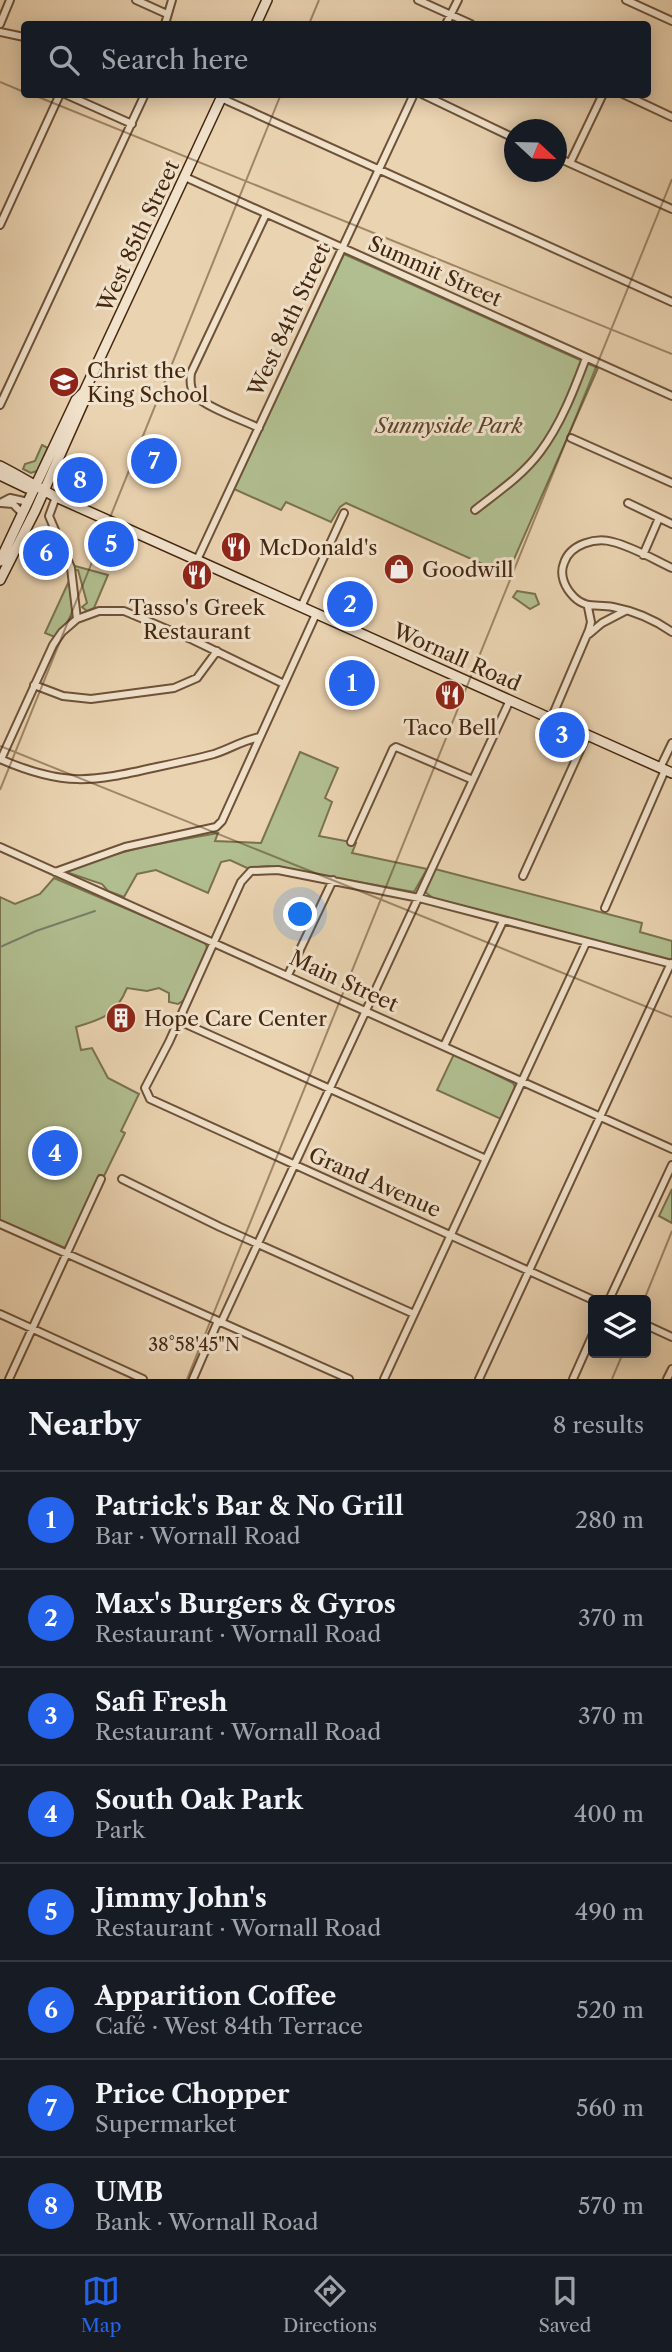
<!DOCTYPE html>
<meta charset="utf-8">
<style>
body{margin:0;font-family:"Libre Caslon Text",serif;background:#20242c;color:#f1f3f6}
.controls{position:absolute;right:21px;bottom:21px;display:grid;overflow:hidden;border-radius:7px;box-shadow:0 4px 18px #0003}
.controls button{width:63px;height:63px;display:grid;place-items:center;padding:0;border:0;border-bottom:2px solid #363941;background:#171b24;color:#f1f3f6;font:35px sans-serif}
.compass{position:absolute;left:504px;top:119px;width:63px;height:63px;border-radius:50%;background:#171b24;box-shadow:0 4px 18px #0003;rotate:112deg}
.you{position:absolute;left:301px;top:915px;width:24px;height:24px;margin:-18px;border:5px solid #fff;border-radius:50%;background:#1a73e8;box-shadow:0 0 0 10px #1a73e833}
.badge{display:grid;place-items:center;width:46px;height:46px;border-radius:50%;background:#2563eb;color:#fff;font-size:23px;font-weight:700}
.pin{position:absolute;translate:-50% -50%;border:4px solid #fff;box-shadow:0 2px 7px #0006}
.list{margin:0;padding:0;list-style:none}
h2{display:flex;justify-content:space-between;align-items:center;height:91px;margin:0;padding:0 28px;font-size:30px}
h2 small{font-size:23px;font-weight:400;color:#9ea1a6}
.list li{display:grid;grid-template-columns:46px 1fr auto;gap:21px;align-items:center;box-sizing:border-box;height:98px;padding:0 28px;border-top:2px solid #363941}
.list b{display:block;font-size:26px;white-space:nowrap}
.list p{margin:0;font-size:23px;white-space:nowrap;color:#9ea1a6}
.list em{font-size:23px;font-style:normal;color:#9ea1a6}
.icon{flex:none;width:38px;height:38px;fill:none;stroke:currentColor;stroke-width:2;stroke-linecap:round;stroke-linejoin:round}
.map{position:relative;flex:none;width:672px;height:1379px;overflow:hidden}
.search{position:absolute;background:#171b24;box-shadow:0 4px 18px #0003;left:21px;right:21px;top:21px;height:77px;display:flex;align-items:center;gap:18px;box-sizing:border-box;padding:0 24px;border-radius:7px;color:#9ea1a6;font-size:26px}
.sheet{height:875px;background:#171b24}
nav{display:flex;justify-content:space-around;align-items:center;box-sizing:border-box;height:98px;border-top:2px solid #363941;background:#171b24;font-size:19px;color:#9ea1a6}
nav a{display:grid;justify-items:center;gap:4px}
nav .on{color:#2563eb}
.map>svg:first-child{display:block}
.green{fill:#b1be90;stroke:#7a724f;stroke-width:2}
.lines{fill:none;stroke-linecap:round;stroke-linejoin:round}
.stream{stroke:#767f6a;stroke-width:2}
.minor-casing{stroke:#6e5237;stroke-width:10}
.secondary-casing{stroke:#44270e;stroke-width:12}
.minor{stroke:#f1e2cc;stroke-width:6}
.secondary{stroke:#f1e2cc;stroke-width:9}
.ticks{fill:none;stroke:#44270e;stroke-width:2;stroke-opacity:0.45}
.labels{text-anchor:middle;dominant-baseline:central;stroke-width:6;stroke-linejoin:round;paint-order:stroke}
.street-label{font-size:21px;fill:#44270e;stroke:#f1e2cc}
.poi-label{font-size:21px;fill:#44270e;stroke:#f1e2cc;text-anchor:start}
.park-label{font-size:21px;font-style:italic;fill:#5a4528;stroke:#f1e2cc}
.ticks-label{font-size:18px;text-anchor:middle;fill:#44270e;stroke:#f1e2cc;stroke-width:6;stroke-linejoin:round;paint-order:stroke}
</style>
<div class="map">
<svg width="672" height="1379" viewBox="0 0 672 1379">
<rect width="100%" height="100%" fill="#ead3b1"/>
<filter id="stains"><feTurbulence type="fractalNoise" baseFrequency=".00286" numOctaves="4"/><feColorMatrix values="0 0 0 0 .2 0 0 0 0 .09 0 0 0 0 .02 0 0 0 .5 -.17"/></filter>
<radialGradient id="worn" r=".72"><stop offset=".6" stop-color="#630" stop-opacity="0"/><stop offset="1" stop-color="#630" stop-opacity=".3"/></radialGradient>
<path class="green" d="M344,254L598,368L507,575L346,503L340,507L331,522L286,502L281,510L234,489Z
M42,445L48,448L37,471L31,473L23,469L25,464L35,461Z
M75,566L108,575L94,608L87,611L82,607L87,603L78,570L73,571Z
M69,581L73,615L55,637L45,633Z
M517,591L535,594L539,604L530,609L513,597Z
M300,752L338,768L325,798L332,802L319,836L356,843L352,853L427,869L414,892L269,866L247,868L230,860L221,862L208,893L156,870L137,874L124,897L108,891L102,884L69,873L68,870C117,850 167,842 218,833L215,841L261,843Z
M435,869L642,923L640,932L672,941V961L433,898L425,892Z
M54,878L205,942L207,948L184,1000L178,1004L169,1002V993L159,988L147,991L127,988C116,1015 103,1019 76,1027L81,1050L92,1048L108,1078L139,1094L121,1131L125,1133L104,1176L99,1175L68,1247L65,1248L0,1220V897L15,904L40,894Z
M454,1054L513,1083L515,1087L501,1119L437,1090Z
M672,1189V1223L659,1216Z"/>
<g class="lines">
<path class="stream" d="M0,947L36,931L95,911"/>
<g class="minor-casing">
<path id="minor" d="M136,0L167,14
M418,0L471,24
M626,0L672,21
M0,24L10,0
M165,24L172,0
M446,24L458,0
M0,32L24,37
M65,94L132,124
M422,94L514,138
M623,94L672,117
M221,98L672,302
M556,157L672,209
M570,163L603,94
M185,177L672,396
M0,225L60,94
M0,405L145,94
M259,428C245,421 203,406 195,395C190,389 190,381 191,373L266,214
M571,438L672,483
M0,503L10,498L28,502
M1,503L13,504L23,514
M628,503L672,524
M475,510C498,492 523,475 540,452C561,424 574,390 586,358
M643,555L659,518
M197,560L414,94
M672,568C653,559 633,547 613,542C596,537 570,544 564,563C559,575 565,588 574,597C586,609 597,604 613,607C634,611 655,620 672,632
M301,607L344,513
M77,619L99,611H124L193,640L284,684
M589,634L602,623L625,611
M34,685L63,696L91,699L174,688L197,678L217,651
M551,719L589,630L591,622L588,607
M0,759C64,787 91,782 157,767C176,763 195,759 214,754C230,749 243,740 260,737
M1,759L53,645L62,632L77,619L71,568L49,516L56,497
M660,768L672,743
M351,842L393,749L396,747L473,780
M0,847L672,1149
M55,872L125,847L216,827L222,821L316,614
M523,876L587,735
M605,908L665,770
M288,975L333,880
M179,1021L486,1159
M444,1046L503,921
M122,1179L220,1227L414,1314
M0,1224L349,1379
M593,1300L150,1099L145,1088L169,1042L241,882L251,871L278,870L419,898L672,964
M609,1300L672,1165
M0,1314L143,1379
M221,1323L510,700
M646,1325L672,1337
M9,1379L101,1179
M193,1379L218,1321
M384,1379L586,943
M479,1379L671,963
M573,1379L593,1334
M667,1379L672,1369"/>
</g>
<g class="secondary-casing">
<path id="secondary" d="M256,24L267,0
M0,466C20,476 37,487 56,497L672,773
M0,475L27,488L36,486
M0,561L76,400L84,392
M0,580L35,511L84,401V392L223,94"/>
</g>
<use href="#minor" class="minor"/>
<use href="#secondary" class="secondary"/>
</g>
<path class="ticks" d="M309,24L319,0M0,82L24,92M31,94L672,354M0,746L672,1017M0,790L281,94M644,1300L672,1231M187,1379L672,179M612,1379L623,1353"/>
<defs>
<g id="school-disc" transform="scale(1.575)"><circle r="9.5" fill="#8f2418" stroke="#f1e2cc"/><path d="M0-5L7-2L0 1L-7-2ZM-4 1L0 2.5L4 1V4Q0 6-4 4Z" fill="#fff"/></g>
<g id="restaurant-disc" transform="scale(1.575)"><circle r="9.5" fill="#8f2418" stroke="#f1e2cc"/><path d="M-5-6h1v4h1v-4h1v4h1v-4h1v5L-1.5 .5V6h-2V.5L-5-1ZM5-6V6H3V1.5H1.5Q1.5-4 5-6Z" fill="#fff"/></g>
<g id="shop-disc" transform="scale(1.575)"><circle r="9.5" fill="#8f2418" stroke="#f1e2cc"/><path d="M-5-2.5h2.3a2.7 3.5 0 0 1 5.4 0H5L5.5 6h-11ZM-1.5-2.5h3a1.5 2.3 0 0 0-3 0Z" fill="#fff"/></g>
<g id="building-disc" transform="scale(1.575)"><circle r="9.5" fill="#8f2418" stroke="#f1e2cc"/><path d="M-4-6H4V6H1V3H-1V6H-4ZM-2.5-4.3h1.7v1.8h-1.7ZM.8-4.3h1.7v1.8H.8ZM-2.5-1h1.7V.8h-1.7ZM.8-1h1.7V.8H.8Z" fill="#fff"/></g>
</defs>
<g fill-rule="evenodd">
<use href="#school-disc" x="64" y="382"/>
<use href="#restaurant-disc" x="236" y="547"/>
<use href="#shop-disc" x="399" y="569"/>
<use href="#restaurant-disc" x="197" y="575"/>
<use href="#restaurant-disc" x="450" y="695"/>
<use href="#building-disc" x="121" y="1018"/>
</g>
<g class="labels">
<g class="street-label">
<text transform="translate(138 236) rotate(-65)">West 85th Street</text>
<text transform="translate(435 271) rotate(24)">Summit Street</text>
<text transform="translate(289 320) rotate(-65)">West 84th Street</text>
<text transform="translate(457 657) rotate(24)">Wornall Road</text>
<text transform="translate(344 981) rotate(25)">Main Street</text>
<text transform="translate(375 1182) rotate(24)">Grand Avenue</text>
</g>
<g class="poi-label">
<text x="87" y="370">Christ the<tspan x="87" dy="24">King School</tspan></text>
<text x="259" y="547">McDonald's</text>
<text x="422" y="569">Goodwill</text>
<text x="197" y="607" text-anchor="middle">Tasso's Greek<tspan x="197" dy="24">Restaurant</tspan></text>
<text x="450" y="727" text-anchor="middle">Taco Bell</text>
<text x="144" y="1018">Hope Care Center</text>
</g>
<g class="park-label">
<text x="449" y="425">Sunnyside Park</text>
</g>
</g>
<g class="ticks-label">
<text x="194" y="1351">38°58'45"N</text>
</g>
<rect width="100%" height="100%" filter="url(#stains)"/>
<rect width="100%" height="100%" fill="url(#worn)"/>
</svg>
<div class="controls">
<button><svg class="icon" aria-label="layers" viewBox="0 0 24 24"><path d="M12 4l9 5-9 5-9-5zM3 14l9 5 9-5"/></svg></button>
</div>
<svg class="compass" viewBox="-18 -18 36 36"><path d="M0-13l5 13h-10z" fill="#e53935"/><path d="M0 13l5-13h-10z" fill="#9ea1a6"/></svg>
<div class="you"></div>
<div class="pin badge" style="left:352px;top:683px">1</div>
<div class="pin badge" style="left:350px;top:604px">2</div>
<div class="pin badge" style="left:562px;top:735px">3</div>
<div class="pin badge" style="left:55px;top:1153px">4</div>
<div class="pin badge" style="left:111px;top:544px">5</div>
<div class="pin badge" style="left:46px;top:553px">6</div>
<div class="pin badge" style="left:154px;top:461px">7</div>
<div class="pin badge" style="left:80px;top:480px">8</div>
<div class="search"><svg class="icon" aria-label="search" viewBox="0 0 24 24"><circle cx="10" cy="10" r="6"/><path d="M15 15l6 6"/></svg>Search here</div>
</div>
<section class="sheet">
<h2>Nearby<small>8 results</small></h2>
<ul class="list">
<li><span class="badge">1</span><div><b>Patrick's Bar &amp; No Grill</b><p>Bar · Wornall Road</p></div><em>280 m</em></li>
<li><span class="badge">2</span><div><b>Max's Burgers &amp; Gyros</b><p>Restaurant · Wornall Road</p></div><em>370 m</em></li>
<li><span class="badge">3</span><div><b>Safi Fresh</b><p>Restaurant · Wornall Road</p></div><em>370 m</em></li>
<li><span class="badge">4</span><div><b>South Oak Park</b><p>Park</p></div><em>400 m</em></li>
<li><span class="badge">5</span><div><b>Jimmy John's</b><p>Restaurant · Wornall Road</p></div><em>490 m</em></li>
<li><span class="badge">6</span><div><b>Apparition Coffee</b><p>Café · West 84th Terrace</p></div><em>520 m</em></li>
<li><span class="badge">7</span><div><b>Price Chopper</b><p>Supermarket</p></div><em>560 m</em></li>
<li><span class="badge">8</span><div><b>UMB</b><p>Bank · Wornall Road</p></div><em>570 m</em></li>
</ul>
</section>
<nav>
<a class="on"><svg class="icon" aria-label="map" viewBox="0 0 24 24"><path d="M3 6l6-2 6 2 6-2v14l-6 2-6-2-6 2zM9 4v14M15 6v14"/></svg>Map</a>
<a><svg class="icon" aria-label="directions" viewBox="0 0 24 24"><path d="M12 3l9 9-9 9-9-9zM9 14v-3h6M13 9l2 2-2 2"/></svg>Directions</a>
<a><svg class="icon" aria-label="saved" viewBox="0 0 24 24"><path d="M7 4h10v16l-5-4-5 4z"/></svg>Saved</a>
</nav>
